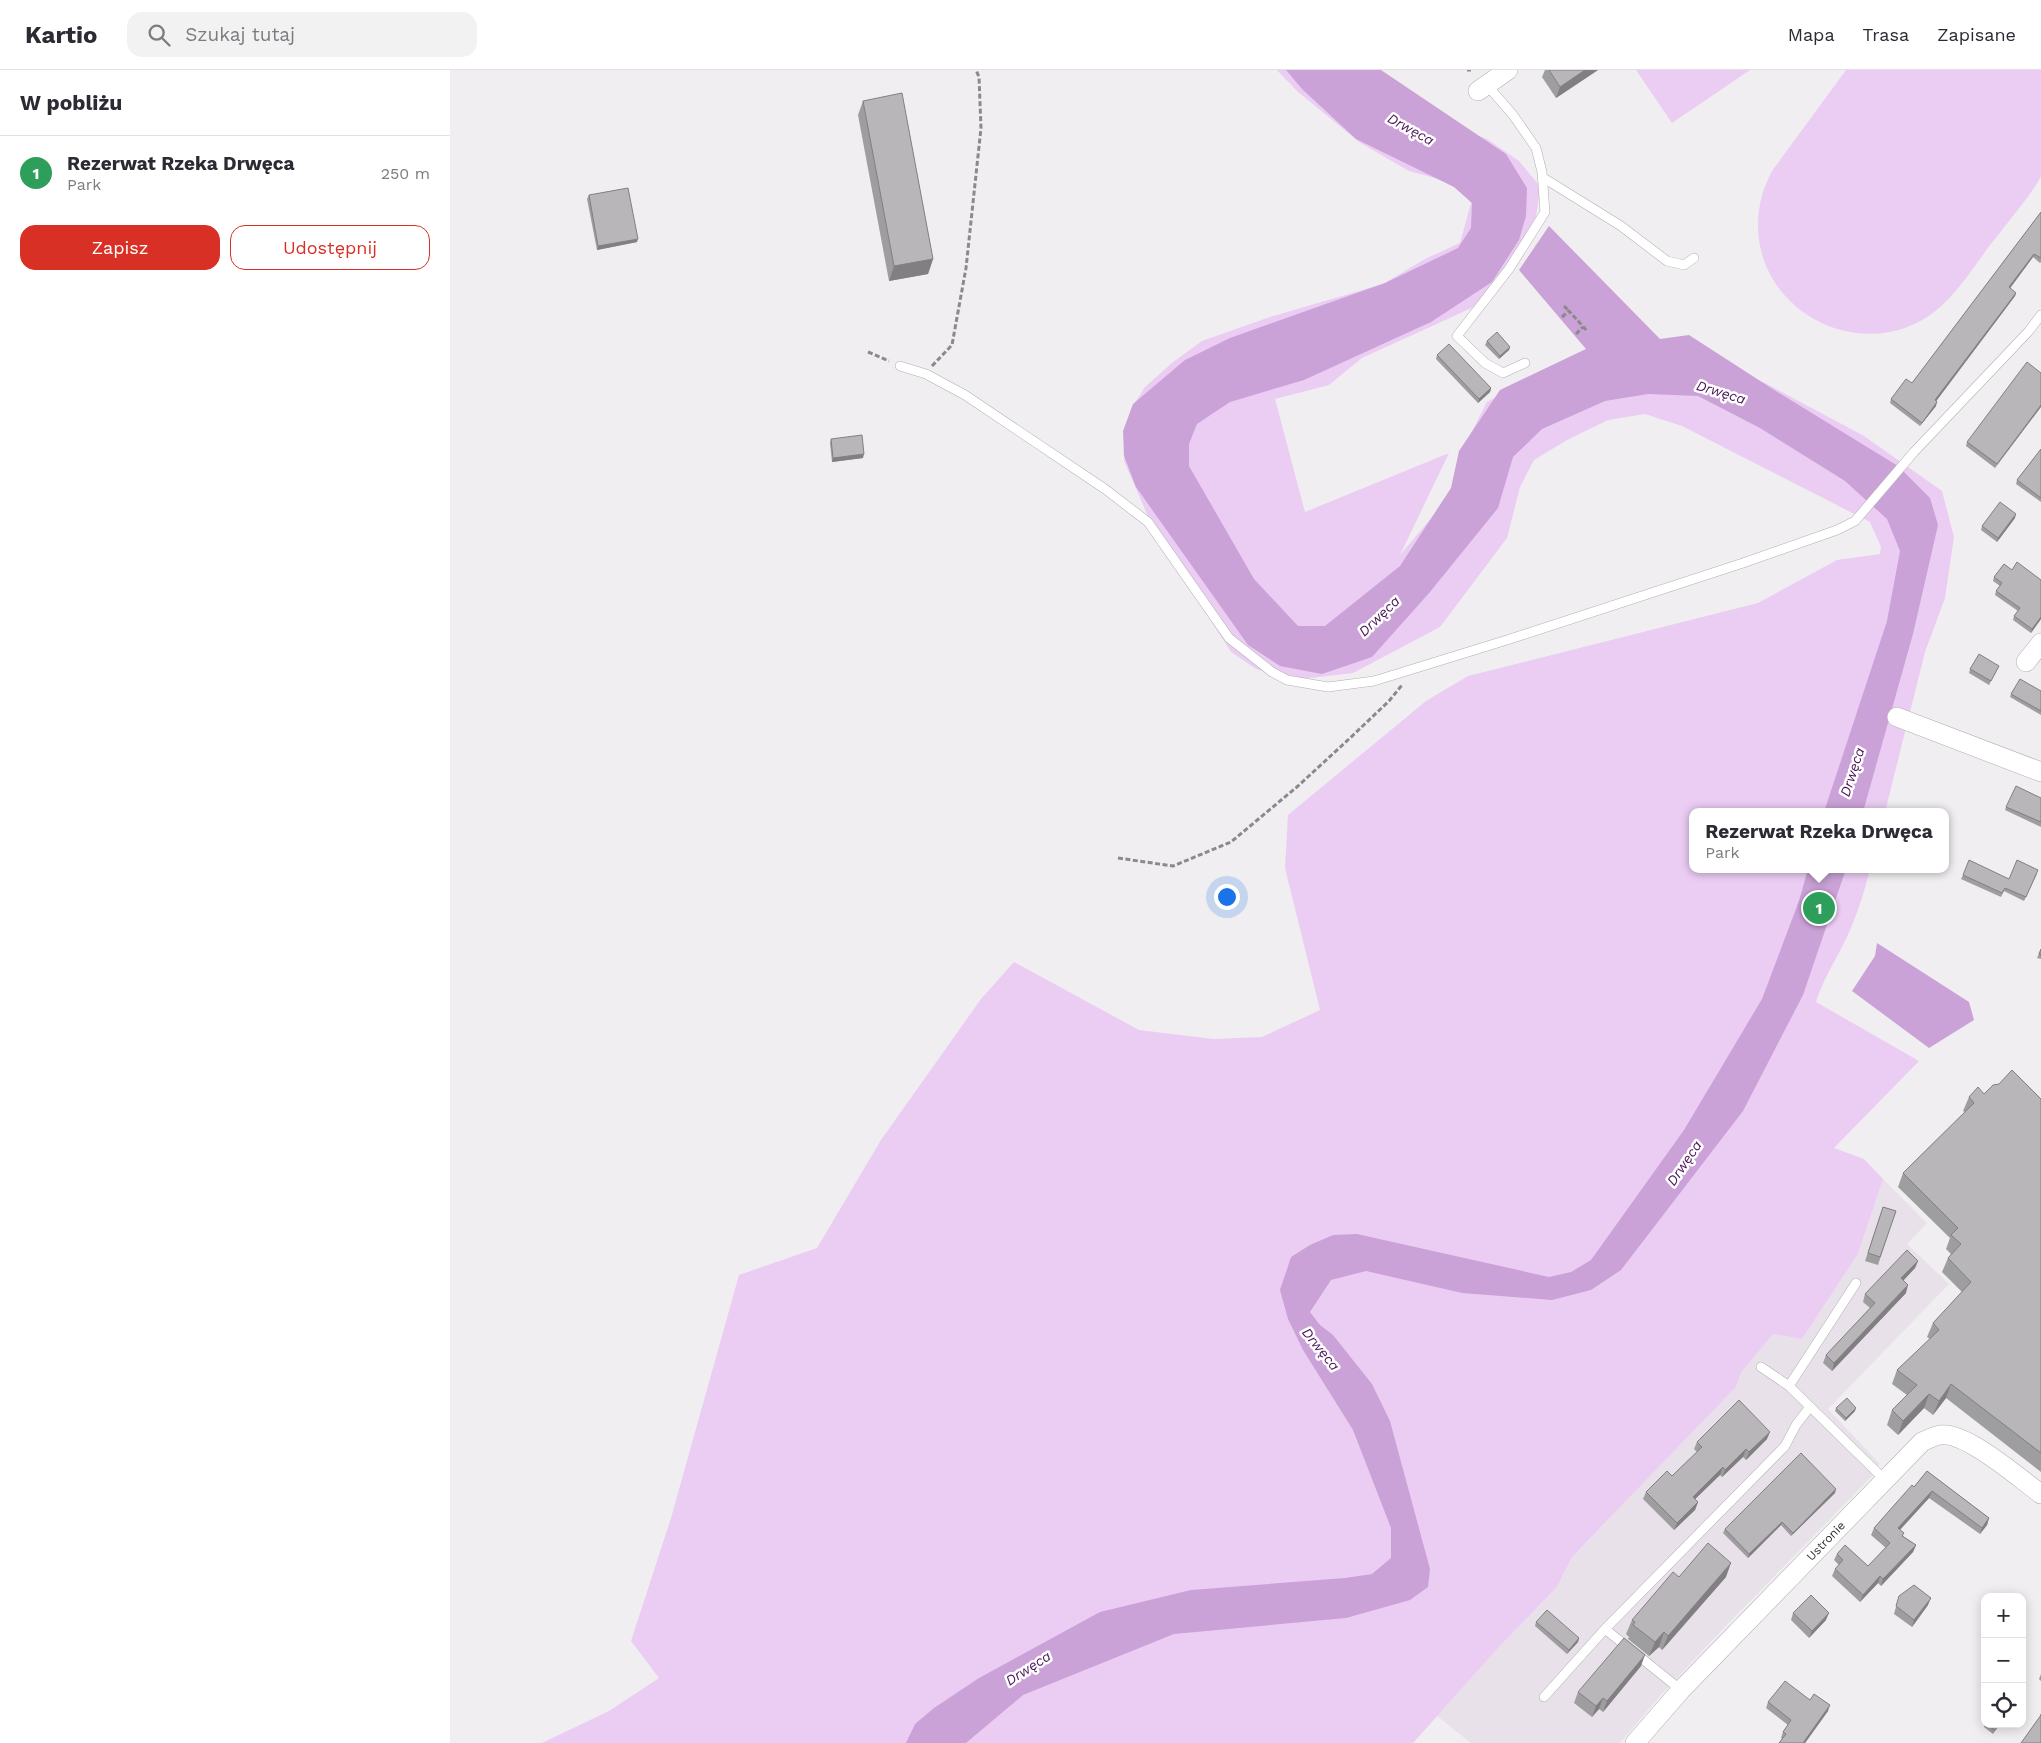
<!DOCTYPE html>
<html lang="pl">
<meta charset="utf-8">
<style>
body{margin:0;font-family:"Work Sans",sans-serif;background:#f2f2f3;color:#2b2b33}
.controls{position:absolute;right:15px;bottom:15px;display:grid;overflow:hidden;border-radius:10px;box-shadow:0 2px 12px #0003}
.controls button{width:45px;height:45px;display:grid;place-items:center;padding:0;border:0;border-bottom:1px solid #e1e1e2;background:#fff;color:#2b2b33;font:25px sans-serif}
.you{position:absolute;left:776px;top:826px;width:18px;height:18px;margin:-12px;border:4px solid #fff;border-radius:50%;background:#1a73e8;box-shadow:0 0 0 8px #1a73e833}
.badge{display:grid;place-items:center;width:32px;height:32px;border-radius:50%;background:#d93025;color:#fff;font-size:16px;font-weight:700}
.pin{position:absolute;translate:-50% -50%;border:2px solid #fff;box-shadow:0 1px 5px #0006}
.popup{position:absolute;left:1239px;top:738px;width:260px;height:65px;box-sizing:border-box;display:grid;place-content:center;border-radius:10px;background:#fff;filter:drop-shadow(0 1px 4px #0005);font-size:16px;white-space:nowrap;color:#7c7c81}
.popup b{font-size:19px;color:#2b2b33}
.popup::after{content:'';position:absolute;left:50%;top:100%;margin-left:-10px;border:10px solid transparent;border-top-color:#fff}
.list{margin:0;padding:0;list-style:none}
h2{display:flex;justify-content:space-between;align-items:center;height:65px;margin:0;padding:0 20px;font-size:21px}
h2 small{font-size:16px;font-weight:400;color:#7c7c81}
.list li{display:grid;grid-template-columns:32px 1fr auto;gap:15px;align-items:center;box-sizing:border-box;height:75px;padding:0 20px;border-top:1px solid #e1e1e2}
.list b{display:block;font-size:19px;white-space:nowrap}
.list p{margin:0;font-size:16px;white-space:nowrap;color:#7c7c81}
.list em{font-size:16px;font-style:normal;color:#7c7c81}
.actions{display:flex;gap:10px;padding:15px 20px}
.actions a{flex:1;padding:11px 0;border:1px solid #d93025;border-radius:15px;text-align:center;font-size:18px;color:#d93025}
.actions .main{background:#d93025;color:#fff}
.icon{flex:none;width:28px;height:28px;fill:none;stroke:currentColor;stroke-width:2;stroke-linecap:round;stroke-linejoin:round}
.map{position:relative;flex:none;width:1591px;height:1673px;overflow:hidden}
header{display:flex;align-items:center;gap:30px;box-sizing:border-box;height:70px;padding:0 25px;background:#fff;border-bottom:1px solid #e1e1e2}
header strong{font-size:24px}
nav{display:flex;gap:28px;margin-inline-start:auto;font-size:18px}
.search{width:350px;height:45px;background:#f2f2f3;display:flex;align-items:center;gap:12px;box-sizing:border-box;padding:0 18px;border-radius:15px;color:#7c7c81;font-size:19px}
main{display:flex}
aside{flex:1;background:#fff}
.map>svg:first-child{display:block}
.built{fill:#e8e1ea}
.green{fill:#ebcdf4}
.water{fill:#caa2d7}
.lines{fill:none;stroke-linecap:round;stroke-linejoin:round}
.lane-casing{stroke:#b1afb2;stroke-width:10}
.street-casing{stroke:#b1afb2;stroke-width:20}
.path{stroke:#8b898b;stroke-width:3;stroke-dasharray:5 2.5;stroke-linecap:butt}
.lane{stroke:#fff;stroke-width:9}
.street{stroke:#fff;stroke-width:19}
.wall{fill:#9e9d9f}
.shaded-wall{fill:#817f82}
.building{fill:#b8b6b9;stroke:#817f82}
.labels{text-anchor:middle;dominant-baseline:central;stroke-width:5;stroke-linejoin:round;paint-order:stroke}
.street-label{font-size:12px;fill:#343334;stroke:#fff}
.water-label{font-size:14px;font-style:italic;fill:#481656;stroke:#fff}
</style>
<header>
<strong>Kartio</strong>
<div class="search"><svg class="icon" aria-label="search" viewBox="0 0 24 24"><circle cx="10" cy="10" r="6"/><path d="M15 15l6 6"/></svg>Szukaj tutaj</div>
<nav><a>Mapa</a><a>Trasa</a><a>Zapisane</a></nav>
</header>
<main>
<aside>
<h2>W pobliżu<small></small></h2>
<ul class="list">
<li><span class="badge" style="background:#2e9e5b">1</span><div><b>Rezerwat Rzeka Drwęca</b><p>Park</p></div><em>250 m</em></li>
</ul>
<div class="actions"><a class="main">Zapisz</a><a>Udostępnij</a></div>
</aside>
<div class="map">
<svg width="1591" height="1673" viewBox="0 0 1591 1673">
<rect width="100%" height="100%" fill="#f0eef1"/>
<path class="built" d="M1433,1109L1477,1153L1457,1174L1499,1214L1378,1339L1430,1394L1421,1403L1423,1405L1272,1560L1210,1626L1170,1673H1021L987,1646L1048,1578L1107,1517L1122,1487L1286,1317L1291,1303L1323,1264L1352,1269L1408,1184Z"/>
<path class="green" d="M827,0H921L991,52L1037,69L1069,91L1088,114L1090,121L1084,159L1067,196L1037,231L912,288L879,315L825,329L855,442L999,383L950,485L1004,421L1017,371L1037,332L1125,284L1231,282L1315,313L1414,366L1492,421L1504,467L1495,528L1475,582L1435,742H1243V799H1420C1415,819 1409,839 1401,858C1390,884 1374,906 1366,932L1469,991L1384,1078L1414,1089L1433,1109L1408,1184L1352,1269L1323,1264L1291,1303L1286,1317L1122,1487L1107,1517L1048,1578L963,1673H92L159,1641L209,1608L181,1571L221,1448L289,1205L367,1178L431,1070L531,929L564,892L689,960L764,969L812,967L870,940L835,798L838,745L976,631L1018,606L1308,533L1387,490L1430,484L1431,477L1420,452L1232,356L1195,344L1158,350L1117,370L1084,390L1070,417L1057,468L990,557L903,603L843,610L806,599L781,582L707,467L674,391L681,339L695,317L723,292L752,271L817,248L933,214L975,189L1010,173L1021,133L1007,114L959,101L909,72L847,21Z
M1186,0H1300L1222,53Z
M1396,0H1591C1591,25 1591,50 1591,76C1591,85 1591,97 1591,106C1589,114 1552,160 1544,170C1523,197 1504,231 1474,249C1403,291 1308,239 1308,155C1308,136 1313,118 1322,101Z"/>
<path class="water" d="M836,0H931L1056,84L1077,118L1076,146L1069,170L1042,212L981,252L854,310L780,332L747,354L739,374V396L804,509L848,556H875L950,496L1001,418L1009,381L1050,320L1136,279L1069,200L1099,156L1210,269L1239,265L1318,316L1448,396L1480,428L1488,455L1463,564L1413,742H1374L1437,551L1450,481L1437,449L1395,411L1310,358L1248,326L1198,324L1155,331L1092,359L1063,387L1048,438L980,522L922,587L872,604L830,596L798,575L686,417L674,386L673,361L683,334L735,290L780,268L935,213L1008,178L1021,158L1022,133L1004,117L906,69L852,19Z
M1358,799H1396L1353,925L1293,1041L1171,1200L1141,1220L1102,1230L1012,1223L916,1201L881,1210L860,1242L870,1255L883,1265L922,1314L940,1351L980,1499L978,1517L960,1530L896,1548L724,1564L573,1625L516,1673H456L465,1654L484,1638L529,1608L650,1542L741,1520L895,1508L922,1504L941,1488V1458L903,1360L853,1280L838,1249L830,1220L841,1187L860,1175L883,1165L907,1164L1099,1207L1121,1202L1141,1190L1234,1060L1312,929L1349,831Z
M1427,873L1519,932L1524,950L1479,978L1402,921L1425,886Z"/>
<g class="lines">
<g class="lane-casing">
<path id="lane" d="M1037,15L1063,45L1086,78L1092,102L1095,142L1059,199L1007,266L1035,293L1053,303L1075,293
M1092,107L1171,156L1217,191L1234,195L1244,188
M450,296L476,304L515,325L655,419L698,452L779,568L822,602L837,610L878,617L924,611L1057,570L1293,493L1387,460L1405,451L1464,382L1578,262L1591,245
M1406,1213L1339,1316L1435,1410
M1311,1297L1339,1316
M1155,1559L1335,1376L1346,1355L1359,1338
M1094,1627L1155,1559L1231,1620"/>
</g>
<g class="street-casing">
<g id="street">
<path d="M1028,21L1058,0"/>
<path d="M1576,592L1591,573"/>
<path d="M1447,647L1591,702"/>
<path id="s1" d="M1185,1673L1231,1620L1472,1372C1478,1369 1484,1366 1490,1365C1516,1361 1570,1409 1591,1424"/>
</g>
</g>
<path class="path" d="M1017,0H1021
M1114,236L1119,241
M1112,247L1119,241L1138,262
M1126,264L1133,257
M418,282L439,291
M482,296L502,275L516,198L531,58L529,7L526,0
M668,788L723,796L781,772L848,716L899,669L939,631L952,615"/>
<use href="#lane" class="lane"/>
<use href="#street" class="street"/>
</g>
<path class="wall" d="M1095,0H1148L1106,28L1092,7Z
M413,31L483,189L478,204L439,211L408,45Z
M139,125L187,172L147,180L137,129Z
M1591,142V192L1590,193L1583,187L1560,218L1566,223L1565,226L1486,331V336L1470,356L1440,333L1441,329L1462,313Z
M1037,271L1060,277L1059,280L1049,289L1035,275Z
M987,285L1041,318L1040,322L1028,333L986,289Z
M1591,303L1545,398L1516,376L1517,372Z
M381,369L413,388L382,392L380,373Z
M1591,379V432L1566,414L1567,410Z
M1565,448L1547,472L1531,460L1532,456Z
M1562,500L1591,510V549L1581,563L1563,550L1564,546L1568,541L1545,525L1546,521L1550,516L1543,511L1544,507Z
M1549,596L1539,615L1519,603L1520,599Z
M1591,621V645L1560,627L1561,624Z
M1591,728V757L1555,740L1556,737Z
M1587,804L1574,831L1554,821L1551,827L1511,809L1513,805L1559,809Z
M1591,879V889L1587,888Z
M1534,1024L1591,1029V1402L1496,1328L1483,1345L1474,1338L1448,1365L1437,1355L1442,1340L1457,1325L1442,1314L1447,1300L1480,1269L1477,1267L1483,1253L1512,1222L1492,1202L1498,1188L1501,1184L1496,1179L1500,1168L1448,1117L1453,1103L1515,1042L1513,1041L1519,1027Z
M1433,1137L1446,1141L1428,1195L1415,1191Z
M1468,1191L1465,1198L1453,1211L1456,1223L1382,1301L1373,1293L1376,1285L1420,1238L1413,1232L1415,1224Z
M1386,1338L1405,1341L1395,1351L1385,1341Z
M1317,1369L1296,1390L1293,1387L1272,1407L1270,1405L1245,1429L1248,1432L1245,1440L1224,1460L1193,1429L1196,1422L1222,1406L1247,1382L1244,1379L1247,1372Z
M1477,1401L1539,1448L1537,1455L1530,1464L1479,1428L1450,1460L1453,1466L1466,1475L1463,1482L1431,1516L1428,1513L1410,1532L1382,1506L1385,1499L1389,1495L1384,1490L1387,1484L1418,1496L1436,1478L1421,1465L1424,1458L1464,1417Z
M1385,1423L1341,1466L1331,1455L1298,1488L1273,1463L1275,1459Z
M1276,1507L1212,1580L1209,1577L1199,1586L1178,1569L1179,1567L1176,1564L1182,1550Z
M1449,1526L1478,1535L1462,1557L1444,1544Z
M1343,1543L1376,1550L1359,1568L1341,1550Z
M1086,1552L1129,1568L1128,1572L1117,1584L1085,1556Z
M1191,1596L1153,1642L1149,1639L1142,1647L1124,1633L1128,1622Z
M1591,1604V1611L1589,1609Z
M1360,1630L1378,1641L1355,1673H1329L1332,1669L1331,1668L1333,1662L1338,1655L1316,1638L1318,1632Z
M1535,1654H1550L1543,1664L1534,1657Z"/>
<path class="shaded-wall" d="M1135,0H1148L1106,28L1110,17Z
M188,169L187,172L147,180L148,176Z
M1584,184L1583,187L1558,221L1559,217Z
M483,189L478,204L439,211L444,196Z
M1566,223L1565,226L1484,334L1485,330Z
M1060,277L1059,280L1049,289L1050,286Z
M1041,318L1040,322L1028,333L1029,329Z
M1487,332L1486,336L1470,356L1472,353Z
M1591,335V337L1545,398L1547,394Z
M414,384L413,388L382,392L383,388Z
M1566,444L1565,448L1547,472L1548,468Z
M1591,547V549L1581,563L1582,559Z
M1468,1191L1465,1198L1448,1216L1451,1208Z
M1458,1215L1456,1223L1382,1301L1384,1293Z
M1501,1314L1496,1328L1483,1345L1489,1331Z
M1479,1324L1474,1338L1448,1365L1453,1351Z
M1406,1338L1405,1341L1395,1351L1396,1348Z
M1320,1362L1317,1369L1296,1390L1299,1382Z
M1296,1379L1293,1387L1272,1407L1275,1400Z
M1273,1397L1270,1405L1240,1434L1243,1427Z
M1386,1419L1385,1423L1341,1466L1343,1463Z
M1482,1421L1479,1428L1445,1465L1448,1458Z
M1248,1432L1245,1440L1224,1460L1227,1453Z
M1539,1448L1537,1455L1530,1464L1532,1458Z
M1332,1452L1331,1455L1298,1488L1299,1484Z
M1466,1475L1463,1482L1431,1516L1433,1509Z
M1281,1493L1276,1507L1212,1580L1218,1566Z
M1430,1506L1428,1513L1410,1532L1413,1525Z
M1481,1528L1478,1535L1462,1557L1464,1550Z
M1379,1543L1376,1550L1359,1568L1362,1561Z
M1214,1562L1209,1577L1199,1586L1205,1572Z
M1129,1568L1128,1572L1117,1584L1119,1580Z
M1195,1585L1191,1596L1153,1642L1157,1631Z
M1153,1628L1149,1639L1142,1647L1146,1636Z
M1380,1635L1378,1641L1355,1673H1353Z"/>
<path class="building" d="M1099,0H1135L1110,17Z
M452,23L483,189L444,196L413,31Z
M178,118L188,169L148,176L139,125Z
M1591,142V188L1584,184L1559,217L1566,223L1485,330L1487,332L1472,353L1441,329L1456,309L1462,313Z
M1047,262L1060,277L1050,286L1037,271Z
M999,274L1041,318L1029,329L987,285Z
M1577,292L1591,303V335L1547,394L1517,372Z
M412,365L414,384L383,388L381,369Z
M1591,379V428L1567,410Z
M1550,432L1566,444L1548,468L1532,456Z
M1567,492L1591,510V547L1582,559L1564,546L1570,538L1546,521L1552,513L1544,507L1554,494L1562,500Z
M1529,584L1549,596L1541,611L1520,599Z
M1570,609L1591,621V641L1561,624Z
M1566,716L1591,728V752L1556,737Z
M1519,790L1559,809L1567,790L1588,800L1576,827L1555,818L1552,823L1513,805Z
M1591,879V885L1589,884Z
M1562,1000L1591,1029V1383L1501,1314L1489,1331L1479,1324L1453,1351L1442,1340L1467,1315L1447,1300L1489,1260L1483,1253L1521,1212L1498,1188L1511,1174L1501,1165L1508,1158L1453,1103L1524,1033L1519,1027L1528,1017L1534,1024L1543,1015L1549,1014Z
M1433,1137L1446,1141L1430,1187L1418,1183Z
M1457,1180L1468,1191L1451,1208L1458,1215L1384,1293L1376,1285L1425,1233L1415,1224Z
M1397,1328L1406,1338L1396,1348L1386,1338Z
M1289,1330L1320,1362L1299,1382L1296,1379L1275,1400L1273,1397L1243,1427L1248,1432L1227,1453L1196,1422L1217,1401L1222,1406L1252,1377L1247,1372Z
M1351,1383L1386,1419L1343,1463L1332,1452L1299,1484L1275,1459Z
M1477,1401L1539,1448L1532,1458L1482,1421L1448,1458L1454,1463L1452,1466L1466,1475L1433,1509L1430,1506L1413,1525L1385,1499L1393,1490L1387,1484L1395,1475L1418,1496L1440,1473L1424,1458L1462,1415L1464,1417Z
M1258,1473L1281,1493L1218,1566L1214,1562L1205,1572L1183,1555L1185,1552L1182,1550L1223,1502L1229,1507Z
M1464,1515L1481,1528L1464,1550L1446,1536L1449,1526Z
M1361,1525L1379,1543L1362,1561L1343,1543Z
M1097,1540L1129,1568L1119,1580L1086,1552Z
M1174,1568L1195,1585L1157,1631L1153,1628L1146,1636L1128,1622Z
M1335,1611L1360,1630L1364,1624L1380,1635L1353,1673H1329L1336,1664L1333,1662L1341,1650L1318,1632Z
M1591,1644V1673H1571L1591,1645Z
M1536,1654H1549L1545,1660Z"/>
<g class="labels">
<g class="street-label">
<text stroke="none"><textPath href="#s1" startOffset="278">Ustronie</textPath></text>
</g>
<g class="water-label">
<text transform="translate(961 59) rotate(29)">Drwęca</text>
<text transform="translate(1271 322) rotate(17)">Drwęca</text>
<text transform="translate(929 546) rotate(-44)">Drwęca</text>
<text transform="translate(1402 702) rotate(-72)">Drwęca</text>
<text transform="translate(1234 1093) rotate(-56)">Drwęca</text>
<text transform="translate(871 1279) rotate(51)">Drwęca</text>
<text transform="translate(578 1598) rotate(-33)">Drwęca</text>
</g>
</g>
</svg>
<div class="controls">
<button>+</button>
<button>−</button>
<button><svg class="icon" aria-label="locate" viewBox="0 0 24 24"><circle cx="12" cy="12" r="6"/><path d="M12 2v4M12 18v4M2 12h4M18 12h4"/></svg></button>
</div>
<div class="you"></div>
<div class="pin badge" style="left:1369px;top:838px;background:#2e9e5b">1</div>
<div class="popup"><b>Rezerwat Rzeka Drwęca</b>Park</div>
</div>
</main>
